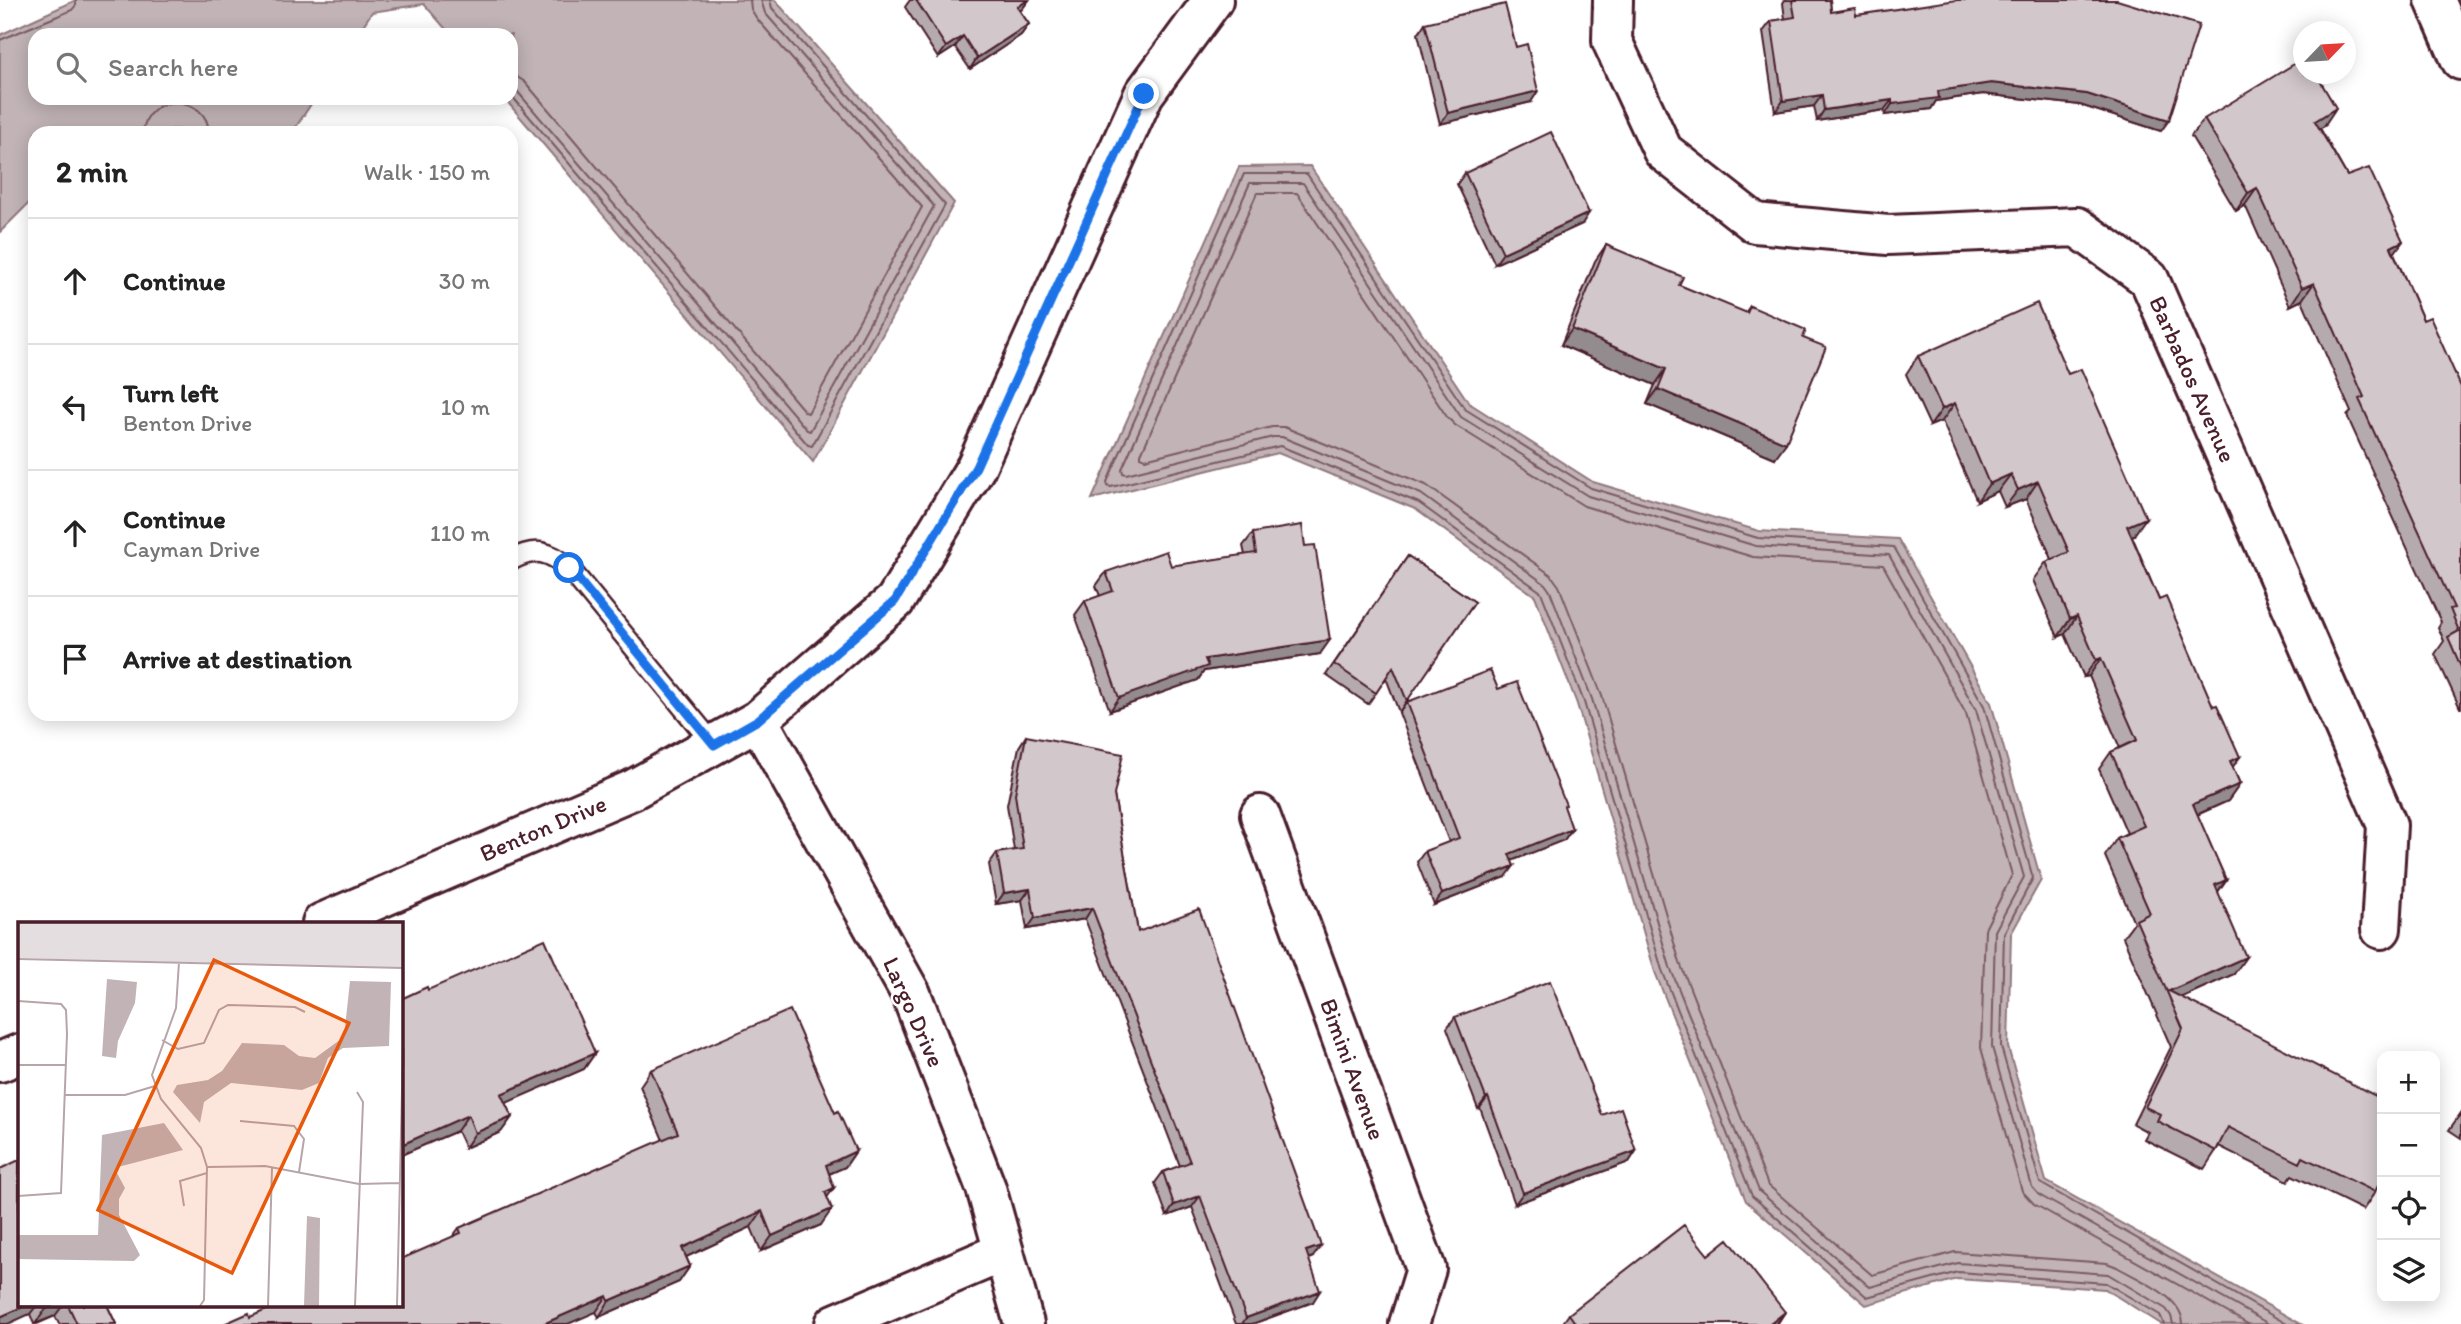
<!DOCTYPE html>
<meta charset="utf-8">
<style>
body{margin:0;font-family:Itim,sans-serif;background:#f6f6f6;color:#222}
.controls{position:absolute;right:21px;bottom:21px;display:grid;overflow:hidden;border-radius:14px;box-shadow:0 4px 18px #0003}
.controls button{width:63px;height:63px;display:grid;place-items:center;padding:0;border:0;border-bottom:2px solid #e0e0e0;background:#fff;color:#222;font:35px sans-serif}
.compass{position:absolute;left:2293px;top:21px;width:63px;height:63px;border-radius:50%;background:#fff;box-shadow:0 4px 18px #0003;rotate:65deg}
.stop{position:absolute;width:21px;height:21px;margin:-16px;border:5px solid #1a73e8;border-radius:50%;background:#fff}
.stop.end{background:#1a73e8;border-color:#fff;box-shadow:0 2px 7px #0008}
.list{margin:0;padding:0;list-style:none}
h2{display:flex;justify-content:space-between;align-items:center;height:91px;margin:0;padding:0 28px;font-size:30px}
h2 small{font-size:23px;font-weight:400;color:#767676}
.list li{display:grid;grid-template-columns:46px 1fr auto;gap:21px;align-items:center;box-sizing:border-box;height:126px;padding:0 28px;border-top:2px solid #e0e0e0}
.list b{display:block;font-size:26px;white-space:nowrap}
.list p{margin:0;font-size:23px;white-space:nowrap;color:#767676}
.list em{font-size:23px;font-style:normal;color:#767676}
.icon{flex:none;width:38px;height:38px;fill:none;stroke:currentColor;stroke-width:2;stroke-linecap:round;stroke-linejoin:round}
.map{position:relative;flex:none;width:2461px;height:1324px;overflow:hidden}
.search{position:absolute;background:#fff;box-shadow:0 4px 18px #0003;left:28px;top:28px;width:490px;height:77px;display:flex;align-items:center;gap:18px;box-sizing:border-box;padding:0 24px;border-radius:21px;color:#767676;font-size:26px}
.panel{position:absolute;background:#fff;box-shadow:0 4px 18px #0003;left:28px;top:126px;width:490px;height:595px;border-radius:21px}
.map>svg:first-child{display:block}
.water{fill:#c1b3b6;stroke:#91787e;stroke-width:2}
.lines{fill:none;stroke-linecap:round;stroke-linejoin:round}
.shore{stroke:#7a5a63;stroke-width:2}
.lane-casing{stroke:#4a1f2b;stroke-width:24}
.street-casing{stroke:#4a1f2b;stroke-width:44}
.secondary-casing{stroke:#4a1f2b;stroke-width:44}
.lane{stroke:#fff;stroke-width:19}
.street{stroke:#fff;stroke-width:38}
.secondary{stroke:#fff;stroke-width:38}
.wall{fill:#b5abaf;stroke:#4a1f2b;stroke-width:2}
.shaded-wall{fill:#938b8e;stroke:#4a1f2b;stroke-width:2}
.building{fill:#d2c7cb;stroke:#4a1f2b;stroke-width:2}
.route{stroke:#1a73e8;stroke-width:9}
.labels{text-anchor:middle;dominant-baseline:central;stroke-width:5;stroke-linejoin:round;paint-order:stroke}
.street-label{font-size:24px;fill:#4a1f2b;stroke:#fff}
.inset-road{fill:none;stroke:#b7a5aa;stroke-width:2}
.view{fill:#e8590c;fill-opacity:0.15;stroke:#e8590c;stroke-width:3.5}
.inset-edge{fill:none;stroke:#4a1f2b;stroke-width:3.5}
</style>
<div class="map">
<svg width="2461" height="1324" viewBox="0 0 2461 1324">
<rect width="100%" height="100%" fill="#fff"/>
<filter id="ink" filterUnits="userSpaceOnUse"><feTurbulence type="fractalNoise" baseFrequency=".0143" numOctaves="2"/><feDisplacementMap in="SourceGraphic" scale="14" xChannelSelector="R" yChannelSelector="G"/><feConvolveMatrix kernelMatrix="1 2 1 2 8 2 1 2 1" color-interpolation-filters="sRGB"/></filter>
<g filter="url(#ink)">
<path class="water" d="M76,0H775L954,203L813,462L504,98H511V35H451L424,4L372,12L357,35H35V98H315L292,133H223L172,129L163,133H35V197L0,232V35Z
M1310,166L1469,403L1593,482L1759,531L1898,539L1991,703L2041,880L2011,934L2008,1047L2046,1181L2301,1324H2161L2105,1289L1957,1279L1866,1305L1746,1201L1655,972L1577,704L1535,596L1415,509L1278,453L1092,499L1239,167Z"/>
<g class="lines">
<path class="shore" d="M0,40L72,10L76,5V0
M511,73L525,82L805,412L808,413L922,207L757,19L751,9L750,0
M511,84L807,430L810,431L934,206L765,13L761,0
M511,95L808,445L812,446L945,205L772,8L770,0
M143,133C145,92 208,93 209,133
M2164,1324L2160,1315L2106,1283L1958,1272L1867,1297L1752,1196L1662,970L1584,702L1541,592L1419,503L1280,446L1111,487L1108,486L1107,482L1244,174H1307L1465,409L1591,488L1758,538L1894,547L1984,706L2033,878L2004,933L2001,1047L2040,1183L2287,1324
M2173,1324L2171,1316L2166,1309L2108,1274L1958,1263L1870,1287L1759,1191L1670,967L1592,699L1550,591L1545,584L1421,494L1282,437H1273L1126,474L1123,473L1122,469L1250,183H1303L1461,417L1588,496L1756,546L1889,555L1976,710L2024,877L1995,931L1992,1047L2032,1187L2039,1195L2269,1324
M2183,1324C2182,1296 2139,1280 2117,1267L2107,1263L1955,1252L1872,1275L1768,1185L1680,963L1602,696L1559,586L1551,575L1426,485L1284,427H1272L1145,459L1141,457V454L1257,193H1297L1447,417L1455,425L1584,506L1753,557L1883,565L1966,714L2012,875L1985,929L1981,1048L2022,1191L2034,1204L2248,1324"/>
<g class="lane-casing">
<path id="lane" d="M511,560C536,547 549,551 569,568L714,745"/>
</g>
<g class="street-casing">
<path id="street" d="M1613,0L1612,41L1663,151L1755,223L1888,235L2077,227L2149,279L2387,825L2381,929
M758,720L911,994L986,1188L1024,1324
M1260,815L1426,1269L1409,1324
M322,923L632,790L758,720L895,601L976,467L1144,94L1213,0
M0,1062L19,1054
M835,1324L1003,1252"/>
</g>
<g class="secondary-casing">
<path id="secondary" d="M2435,0L2461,60"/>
</g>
<use href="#lane" class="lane"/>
<use href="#street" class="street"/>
<use href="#secondary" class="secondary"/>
</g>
<path class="wall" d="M910,0H1029L1022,9L1020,11L1029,24L1021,35L970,69L955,47L938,58L905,7Z
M1785,0H1830L1831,12L1856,15L2161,131L2080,105L1983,94L1936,101L1931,109L1885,115L1884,110L1817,121L1814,106L1775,112L1763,32L1771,21L1785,19L1783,3Z
M1425,23L1531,102L1440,124L1418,34Z
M2204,119L2324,126L2320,128L2347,176L2403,241L2394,253L2423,320L2461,387V708H2460L2435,654L2444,641L2438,627L2441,622L2347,416L2351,412L2302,300L2290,306L2245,205L2236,211L2191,136Z
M1465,173L1582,224L1495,264L1457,184Z
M1606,245L1679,285L1745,313L1750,306L1803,338L1775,458L1647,404L1655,385L1561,345L1595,261Z
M1918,356L2134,535L2132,536L2159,600L2240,784L2228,801L2197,815L2226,880L2218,892L2234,974L2182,997L2375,1192L2363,1210L2292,1175L2288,1181L2219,1146L2204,1169L2144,1139L2148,1132L2133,1124L2171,1047L2123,937L2134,922L2105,856L2117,838L2127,833L2099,769L2111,752L2120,748L2089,676L2084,677L2065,634L2058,637L2033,580L2046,562L2052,559L2026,499L2005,507L1998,491L1977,501L1942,421L1930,426L1906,374Z
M1253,533L1320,654L1204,671L1198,680L1110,711L1075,615L1085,601L1100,596L1096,586L1106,572L1171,566L1245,555L1243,546Z
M1408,556L1475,602L1399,712L1386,678L1368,704L1326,675Z
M1498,689L1564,808L1572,829L1564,840L1511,861L1506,877L1434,905L1417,862L1425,851L1449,842L1399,713L1407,702Z
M1026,736L1114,795L1138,932L1313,1257L1309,1259L1313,1302L1252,1324H1236L1192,1207L1167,1216L1155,1183L1163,1172L1180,1166L1085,919L1027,929L1022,900L996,904L989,864L997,853L1014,850L1007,805L1019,747Z
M428,990L595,1053L584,1069L505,1103L512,1117L501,1132L465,1148L457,1131L401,1155V999Z
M1455,1017L1602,1115L1636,1151L1629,1162L1515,1204L1480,1108L1478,1109L1447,1028Z
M651,1070L835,1113L856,1151L845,1167L829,1174L827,1197L821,1225L761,1251L751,1227L686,1257L690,1266L679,1282L599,1317L596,1312L250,1317L401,1305L459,1228L663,1140L640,1086Z
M2461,1113V1138L2449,1130Z
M1708,1255L1785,1312L1778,1323L1776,1324H1562L1569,1314Z
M19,1305H107L116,1324H59L55,1316L37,1324H34L30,1314Z"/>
<path class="shaded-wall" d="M1028,0H1029L1022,9L1009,18L1017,7Z
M1029,24L1021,35L970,69L977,58Z
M963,36L955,47L938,58L946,47Z
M1991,83L2087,94L2169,120L2161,131L2080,105L1983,94L1936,101L1931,109L1885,115L1892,104L1938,91Z
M1538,91L1531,102L1440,124L1448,113Z
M1822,95L1814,106L1775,112L1783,101Z
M1892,100L1884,110L1817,121L1824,110Z
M2336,108L2324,126L2303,138L2315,121Z
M2257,188L2245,205L2236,211L2248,193Z
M1589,213L1582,224L1495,264L1503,253Z
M2403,241L2390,259L2391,247Z
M2314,283L2302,300L2290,306L2302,288Z
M1572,329L1666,369L1655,385L1561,345Z
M1658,389L1786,443L1775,458L1647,404Z
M1955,403L1942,421L1930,426L1942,409Z
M2011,474L1998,491L1977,501L1989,484Z
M2038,481L2026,499L2005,507L2018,490Z
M2146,518L2134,535L2115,544L2127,526Z
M2077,616L2065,634L2058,637L2070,619Z
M1330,640L1320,654L1204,671L1198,680L1110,711L1119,698L1205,659Z
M2101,658L2089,676L2084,677L2096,660Z
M2240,757L2227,775L2230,761Z
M2240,784L2228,801L2180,822L2193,804Z
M1572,829L1564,840L1501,865L1509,854Z
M1514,866L1506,877L1434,905L1442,894Z
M2226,880L2214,897L2215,885Z
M1030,889L1022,900L996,904L1004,893Z
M1092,908L1085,919L1027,929L1035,918Z
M2246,957L2234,974L2171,1002L2169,991Z
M595,1053L584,1069L490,1110L501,1094Z
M1488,1097L1480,1108L1478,1109L1486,1098Z
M468,1115L457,1131L401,1155V1145Z
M512,1117L501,1132L465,1148L475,1133Z
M856,1151L845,1167L815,1180L826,1165Z
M1636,1151L1629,1162L1515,1204L1523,1193Z
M834,1188L823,1203L825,1192Z
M1200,1196L1192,1207L1167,1216L1174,1205Z
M832,1209L821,1225L761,1251L772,1236Z
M762,1211L751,1227L671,1264L682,1248Z
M1321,1246L1313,1257L1299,1262L1306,1251Z
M690,1266L679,1282L599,1317L609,1301Z
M1320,1291L1313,1302L1252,1324H1242L1246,1318Z
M607,1296L596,1312L568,1324H543Z
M27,1305H37L30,1314L8,1324H0V1317Z
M56,1305H63L55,1316L35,1324L46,1309Z
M1785,1312L1776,1324H1770Z"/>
<path class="building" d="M916,0H1028L1017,7L1029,24L977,58L963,36L946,47Z
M1792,0H1830L1831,12L1855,8L1856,15L1957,0H2117L2199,25L2169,120L2087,94L1991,83L1938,91L1939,98L1892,104V100L1824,110L1822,95L1783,101L1771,21L1795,17Z
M1505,4L1516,47L1527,44L1538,91L1448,113L1425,23Z
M2304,58V74H2316L2336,108L2315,121L2347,176L2369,168L2403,241L2391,247L2423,320L2430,317L2461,387V667L2448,637L2459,631L2450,609L2454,608L2359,399L2364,397L2314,283L2302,288L2257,188L2248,193L2204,119Z
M1551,132L1589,213L1503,253L1465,173Z
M1606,245L1683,277L1679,285L1747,313L1750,306L1806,330L1803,338L1826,347L1786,443L1658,389L1666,369L1572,329Z
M2037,303L2068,374L2081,369L2146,518L2127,526L2159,600L2166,597L2213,706L2217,705L2240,757L2230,761L2240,784L2193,804L2226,880L2215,885L2246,957L2169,991L2382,1099V1178L2375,1192L2303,1157L2300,1163L2228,1127L2216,1151L2157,1121L2160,1114L2145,1107L2183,1029L2136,920L2150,913L2117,838L2144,826L2111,752L2137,740L2101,658L2096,660L2077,616L2070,619L2046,562L2069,552L2038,481L2018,490L2011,474L1989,484L1955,403L1942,409L1918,356Z
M1302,525L1305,546L1315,545L1330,640L1205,659L1208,666L1119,698L1085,601L1113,591L1106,572L1166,551L1171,566L1256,553L1253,533Z
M1408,556L1475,602L1407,701L1393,667L1376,693L1334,664Z
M1490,670L1498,689L1517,682L1566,805L1564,806L1572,829L1509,854L1514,866L1442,894L1425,851L1459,838L1407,702Z
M1026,736L1123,754L1114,795L1138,932L1199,909L1321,1246L1306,1251L1320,1291L1246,1318L1200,1196L1174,1205L1163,1172L1190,1162L1092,908L1035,918L1030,889L1004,893L997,853L1023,849L1015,794Z
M545,939L595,1053L501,1094L512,1117L475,1133L468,1115L401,1145V999L427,987L428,990Z
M1550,981L1602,1115L1621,1108L1636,1151L1523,1193L1488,1097L1486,1098L1455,1017Z
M790,1010L835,1113L838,1111L856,1151L826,1165L834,1188L825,1192L832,1209L772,1236L762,1211L682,1248L690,1266L609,1301L607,1296L543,1324H224L249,1313L250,1317L278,1305H401V1259L461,1233L459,1228L678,1133L651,1070Z
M19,1160V1305H27L0,1317V1169Z
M1684,1225L1708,1255L1728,1239L1785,1312L1770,1324H1576L1569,1314Z
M44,1305H56L46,1309Z
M68,1305H107L116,1324H77Z"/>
</g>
<g class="lines" filter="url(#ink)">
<path class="route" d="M569,568L714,745L758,720L895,601L976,467L1144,94"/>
</g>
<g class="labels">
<g class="street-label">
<text transform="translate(2193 379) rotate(66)">Barbados Avenue</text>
<text transform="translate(543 828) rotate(-23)">Benton Drive</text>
<text transform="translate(914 1012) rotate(66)">Largo Drive</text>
<text transform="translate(1353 1069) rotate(70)">Bimini Avenue</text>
</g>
</g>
<g transform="translate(18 922)">
<rect width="385" height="385" fill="#fff"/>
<path d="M0,1H385V46L0,36Z" fill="#e5dee0"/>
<path d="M89,57L119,60L117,81L100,119L98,136L84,134ZM332,59L373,60L371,124L325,126L310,136L301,161L284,168L213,161L186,180L182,201L155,170L159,163L190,158L204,149L224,121L266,123L281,134L297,136L326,115ZM146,201L165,228L100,245L99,251L107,266L101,277V293L122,333L116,339L0,337V313H80L84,213ZM289,294L302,296L301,384H286Z" fill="#c1b3b6"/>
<path class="inset-road" d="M0,37L385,46M161,40L158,86L134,153L143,177L183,226L189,245L186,378L182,384M0,79L43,82L48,88L49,112L43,271L0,274M144,118L160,127L186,121L201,88L210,83L277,85L287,90M0,143H48M47,173H107L137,164M222,199L276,204L286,217L281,250M189,245L247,244L341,262L381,261M166,284L162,259L189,251M0,384H33M250,384L254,246M337,384L345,180L339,170M379,384L385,123"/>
<path class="view" d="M196,38L331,101L214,351L80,288Z"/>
<rect width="385" height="385" class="inset-edge"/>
</g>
</svg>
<div class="controls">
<button>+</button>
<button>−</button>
<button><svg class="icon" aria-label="locate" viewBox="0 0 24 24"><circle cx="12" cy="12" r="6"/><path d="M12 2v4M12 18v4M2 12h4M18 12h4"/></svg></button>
<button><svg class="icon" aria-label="layers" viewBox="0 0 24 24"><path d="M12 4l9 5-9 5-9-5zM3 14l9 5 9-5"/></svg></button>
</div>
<svg class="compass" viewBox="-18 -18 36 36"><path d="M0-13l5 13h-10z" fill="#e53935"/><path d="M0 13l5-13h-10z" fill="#767676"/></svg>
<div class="stop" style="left:569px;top:568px"></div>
<div class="stop end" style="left:1144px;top:94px"></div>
<div class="search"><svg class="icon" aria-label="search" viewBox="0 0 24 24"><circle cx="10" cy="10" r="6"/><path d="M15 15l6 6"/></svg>Search here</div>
<section class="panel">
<h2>2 min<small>Walk · 150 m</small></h2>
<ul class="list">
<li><svg class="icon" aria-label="ahead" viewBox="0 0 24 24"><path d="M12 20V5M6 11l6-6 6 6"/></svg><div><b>Continue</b></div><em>30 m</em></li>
<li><svg class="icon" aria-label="left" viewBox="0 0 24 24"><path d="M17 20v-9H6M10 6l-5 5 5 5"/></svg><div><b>Turn left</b><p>Benton Drive</p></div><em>10 m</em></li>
<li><svg class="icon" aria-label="ahead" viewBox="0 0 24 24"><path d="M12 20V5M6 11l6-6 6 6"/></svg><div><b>Continue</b><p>Cayman Drive</p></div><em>110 m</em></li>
<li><svg class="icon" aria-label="arrive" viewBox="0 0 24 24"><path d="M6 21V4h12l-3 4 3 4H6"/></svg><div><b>Arrive at destination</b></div></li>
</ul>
</section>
</div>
